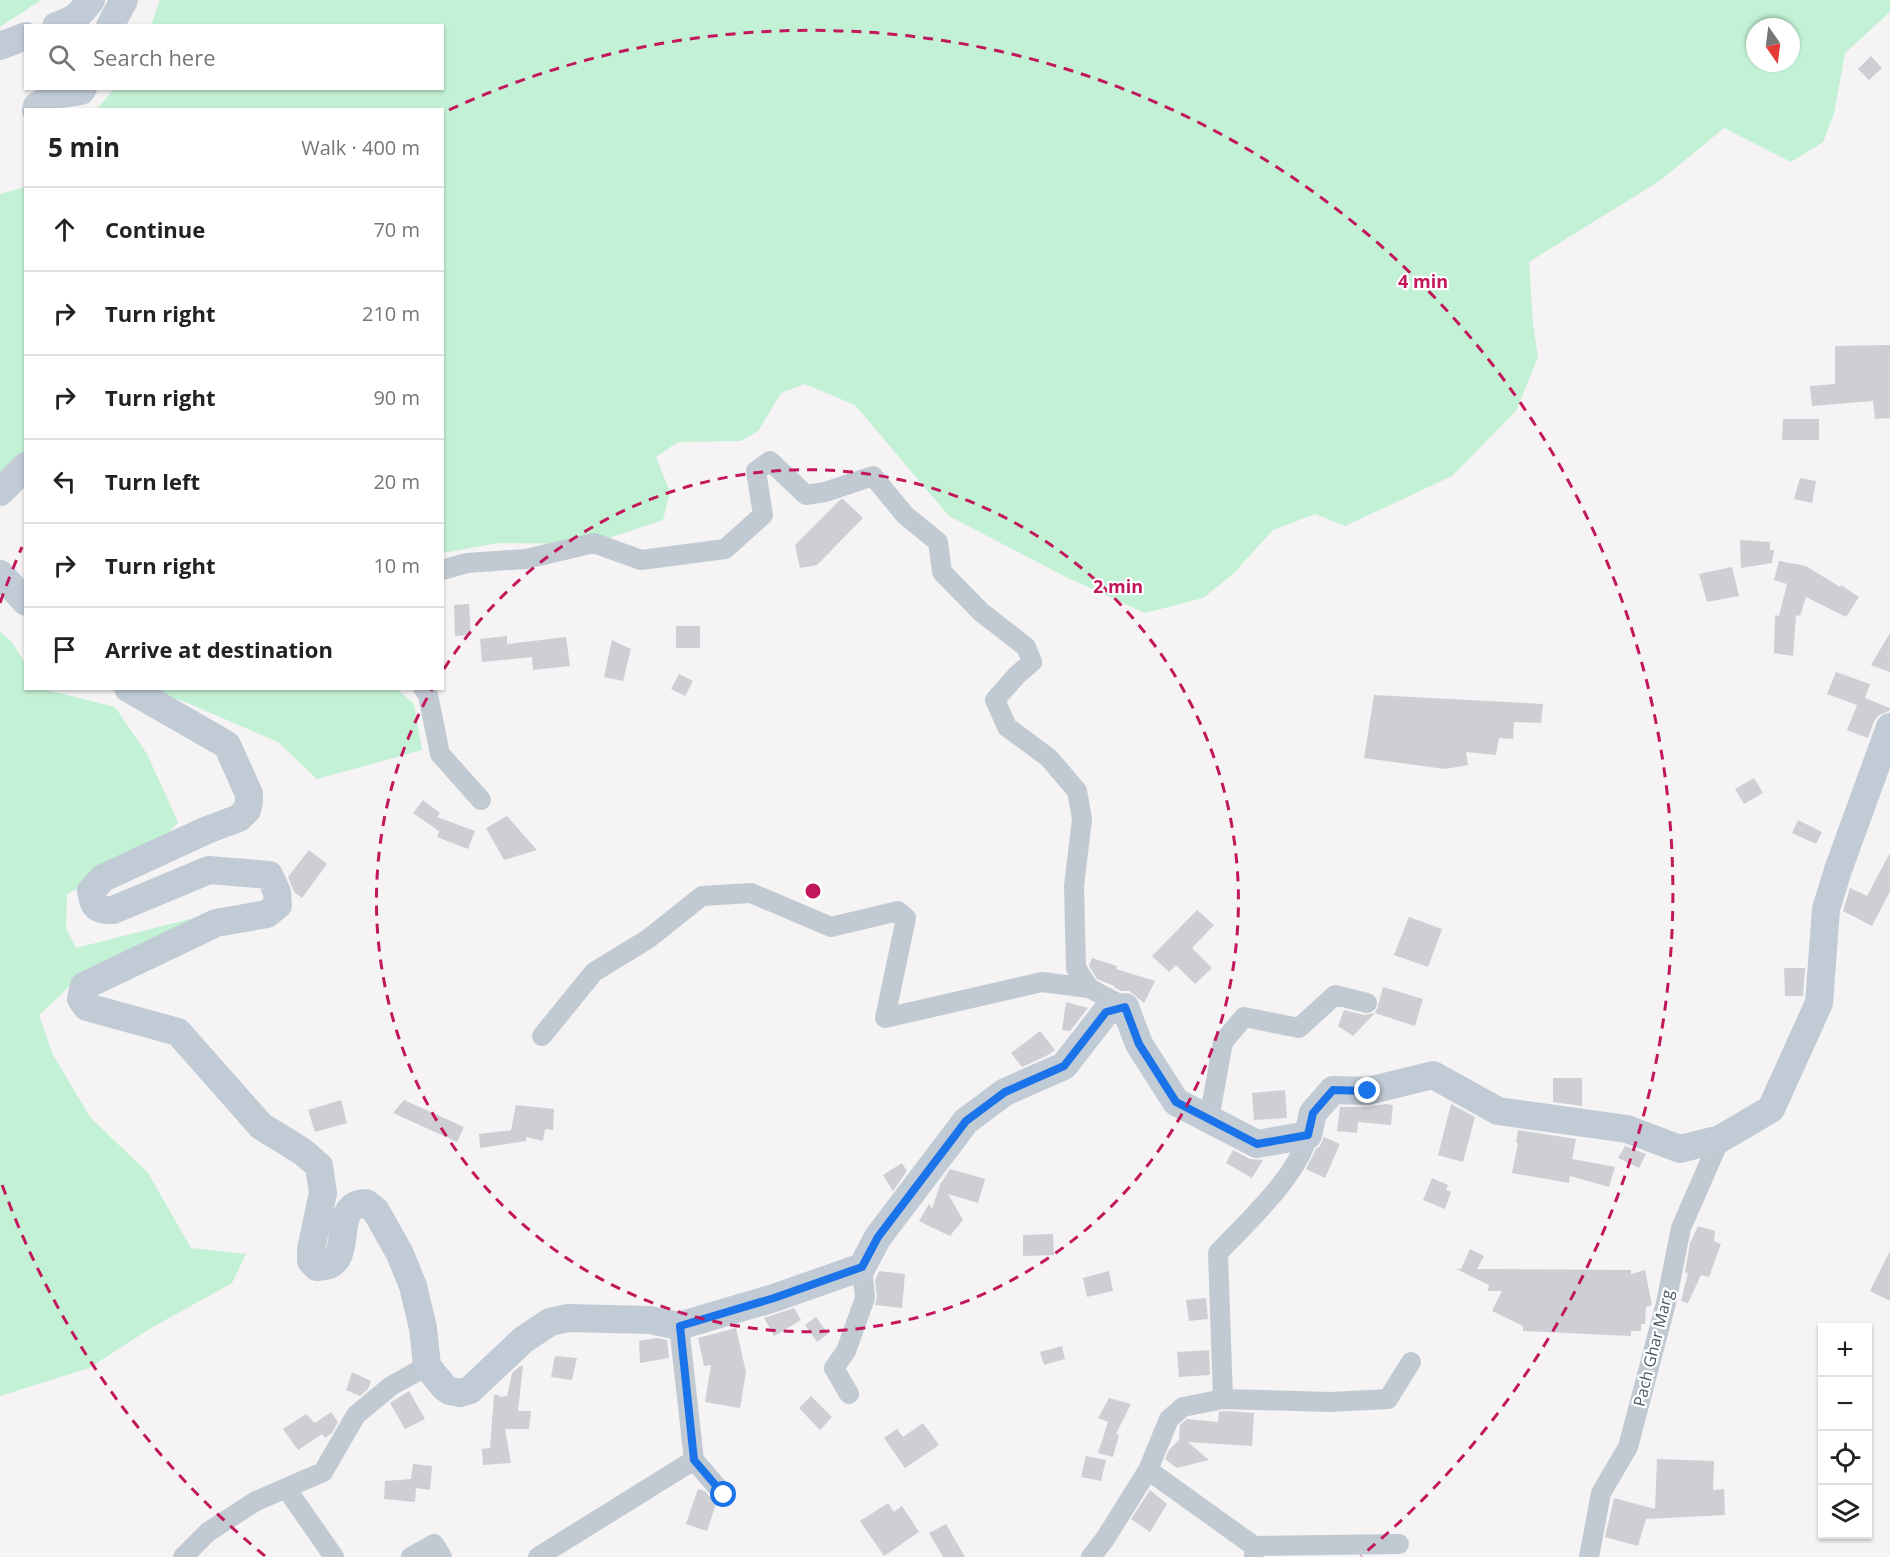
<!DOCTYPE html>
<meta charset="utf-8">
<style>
body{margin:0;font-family:"Open Sans",sans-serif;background:#f2f2f2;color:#222}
.controls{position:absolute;right:18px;bottom:18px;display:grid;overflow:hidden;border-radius:0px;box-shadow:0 2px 4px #0004}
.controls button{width:54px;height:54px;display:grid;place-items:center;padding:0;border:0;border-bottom:2px solid #e0e0e0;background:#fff;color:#222;font:30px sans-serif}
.compass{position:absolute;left:1746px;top:18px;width:54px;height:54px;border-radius:50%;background:#fff;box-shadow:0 2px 4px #0004;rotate:166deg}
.stop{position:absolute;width:18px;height:18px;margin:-14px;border:4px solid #1a73e8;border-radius:50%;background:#fff}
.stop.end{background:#1a73e8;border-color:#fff;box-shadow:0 2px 6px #0008}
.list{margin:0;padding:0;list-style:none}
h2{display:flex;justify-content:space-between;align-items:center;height:78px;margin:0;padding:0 24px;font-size:26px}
h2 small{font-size:20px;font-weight:400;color:#767676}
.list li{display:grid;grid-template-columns:39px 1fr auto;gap:18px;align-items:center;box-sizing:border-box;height:84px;padding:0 24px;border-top:2px solid #e0e0e0}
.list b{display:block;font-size:22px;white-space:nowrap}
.list em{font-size:20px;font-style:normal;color:#767676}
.icon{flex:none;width:33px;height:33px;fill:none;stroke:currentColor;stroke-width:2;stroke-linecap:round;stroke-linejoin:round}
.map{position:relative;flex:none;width:1890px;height:1557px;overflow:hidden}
.search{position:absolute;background:#fff;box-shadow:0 2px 4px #0004;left:24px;top:24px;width:420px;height:66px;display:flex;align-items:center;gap:15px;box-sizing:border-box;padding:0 21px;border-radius:0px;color:#767676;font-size:22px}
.panel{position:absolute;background:#fff;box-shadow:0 2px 4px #0004;left:24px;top:108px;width:420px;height:582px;border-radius:0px}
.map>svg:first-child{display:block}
.green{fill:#c3f1d5;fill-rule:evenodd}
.building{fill:#cdcfd5}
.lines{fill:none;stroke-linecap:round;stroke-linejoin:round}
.street{stroke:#c1cad2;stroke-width:20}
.secondary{stroke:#c1cbd6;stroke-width:28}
.route{stroke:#1a73e8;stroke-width:8}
.ring{fill:none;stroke:#c2185b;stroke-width:3;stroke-dasharray:10 8}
.labels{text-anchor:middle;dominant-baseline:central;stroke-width:4.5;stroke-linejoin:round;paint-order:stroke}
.street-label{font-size:16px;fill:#4a5661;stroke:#fff}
.centre{fill:#c2185b;stroke:#fff;stroke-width:3}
.ring-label{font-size:18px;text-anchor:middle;font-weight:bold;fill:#c2185b;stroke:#fff;stroke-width:4.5;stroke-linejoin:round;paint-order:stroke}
</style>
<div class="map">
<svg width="1890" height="1557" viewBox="0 0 1890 1557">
<rect width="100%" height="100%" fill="#f5f3f3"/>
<path class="green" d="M0,0H41L0,27Z
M160,0H1890V12L1845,53L1834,114L1823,142L1791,162L1724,128L1661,180L1529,262L1533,324L1538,357L1516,411L1452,476L1345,526L1315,514L1273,530L1233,574L1203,598L1145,613L1066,577L949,516L855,405L805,384L781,393L758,431L741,441L678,442L656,457L670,492L663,520L591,544L498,543L443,553L442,110H96L114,89L442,88V26L151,25ZM1755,27H1791V63H1755Z
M25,187V461L0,486V194Z
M0,632L11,641L25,663L26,688L43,689L115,707L147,754L178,822L156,849L67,894L66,928L76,948L198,917L190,933L69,987L39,1015L52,1053L90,1117L148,1173L191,1248L246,1254L232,1283L151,1328L89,1368L0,1396Z
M146,689H397L414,704L422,750L317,779L278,742L185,702Z"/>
<path class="building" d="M1871,56L1882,68L1869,80L1858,69Z
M1890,345V418L1875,419L1873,401L1812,406L1810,386L1835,384V346Z
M1783,419H1819V440H1782Z
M1800,478L1816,481L1812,503L1794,499Z
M841,499H843L863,518L817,565L800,568L795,545Z
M1740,540L1770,542V550H1774L1772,563L1741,568Z
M1779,561L1806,566L1840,587L1841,585L1859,597L1846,617L1806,597L1800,616L1796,615L1793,656L1774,653L1775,615L1779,616L1787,584L1774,580Z
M1732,567L1739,596L1707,602L1699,574Z
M469,604L471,635L455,636L454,605Z
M676,626H700V648H676Z
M1890,633V672L1871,665Z
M507,636V644L566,637L570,666L533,670L532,657L482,662L480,639Z
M612,640L631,649L623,681L604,677Z
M1836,672L1870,684L1865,698L1890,708L1889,711L1879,715L1874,721L1868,738L1847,730L1857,705L1827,694Z
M679,674L693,681L685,696L671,689Z
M1374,695L1543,704L1541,723L1514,722L1513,739L1499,738L1496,755L1466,752L1468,765L1445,769L1364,758Z
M1754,778L1763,793L1744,804L1735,789Z
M423,800L440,813L437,817L475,831L468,849L437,837L439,831L413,813Z
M507,816L537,850L504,860L486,828Z
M1798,820L1822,832L1816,844L1792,833Z
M309,850L327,864L302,898L294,892L288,877Z
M1890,853V891L1872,926L1843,911L1850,888L1867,896Z
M1197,910L1214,925L1192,948L1212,968L1195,984L1176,965L1169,972L1152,956Z
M1409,917L1442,929L1428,967L1394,955Z
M1092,958L1117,966L1116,969L1155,981L1144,1003L1129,991H1121L1114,987V986L1097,979L1089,966Z
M1784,968H1805L1803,996H1785Z
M1383,987L1423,999L1415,1026L1375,1013L1378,1006Z
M1066,1002L1088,1008L1070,1031L1062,1030Z
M1344,1010L1364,1015L1375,1013L1353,1036L1338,1026Z
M1040,1031L1055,1050L1048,1055L1022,1067L1011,1053Z
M1553,1078H1582V1106L1553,1102Z
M1285,1090L1287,1118L1254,1120L1252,1093Z
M341,1100L347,1123L315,1132L308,1110Z
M404,1100L464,1127L457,1142L393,1113Z
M1385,1104L1393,1105L1391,1125L1358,1122L1357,1133L1337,1131L1340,1107H1368Z
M1451,1104L1475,1117L1463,1162L1438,1155Z
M516,1105L554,1109L553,1130L545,1129L543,1141L526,1137V1141L480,1148L479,1134L511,1130Z
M1518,1130L1576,1139L1572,1159L1615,1167L1609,1187L1570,1176L1569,1183L1512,1173L1518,1143H1516Z
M1324,1137L1340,1144L1325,1178L1306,1169L1316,1149L1320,1146Z
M1625,1146L1646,1154L1639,1168L1618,1158Z
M1233,1150L1250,1159L1263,1160L1252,1178L1226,1163Z
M902,1163L907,1171L893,1191L883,1175Z
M950,1169L985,1179L978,1203L948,1194L963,1220L950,1236L919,1221L929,1204L932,1209L941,1182V1183Z
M1432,1178L1448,1185L1446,1190L1451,1192L1445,1209L1423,1200Z
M1698,1226L1715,1231L1714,1241L1721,1244L1709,1277L1701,1275L1688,1303L1681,1301L1688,1273L1685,1272L1690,1243Z
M1053,1234L1054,1255L1023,1256V1235Z
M1470,1249L1484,1256L1477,1269L1631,1270V1274L1645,1270L1652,1305L1646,1307L1645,1324H1641V1331H1631V1336L1523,1331V1326L1492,1311L1502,1291H1488L1489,1285L1456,1269H1461Z
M1890,1251V1301L1870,1291Z
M879,1271L905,1274L902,1308L875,1305L877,1297L875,1281Z
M1109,1271L1113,1291L1087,1297L1083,1278Z
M1206,1298L1208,1319L1189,1321L1186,1300Z
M794,1308L801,1320L774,1336L764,1318Z
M816,1317L828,1334L817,1342L805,1325Z
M736,1328L746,1372L740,1408L705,1402L711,1365L704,1366L698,1338Z
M657,1338L667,1340L669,1358L640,1363L639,1341Z
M1062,1346L1065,1359L1044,1365L1040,1352Z
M1209,1350L1210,1375L1179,1377L1177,1352Z
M555,1356L577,1358L572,1380L551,1377Z
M520,1366H523L518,1411H531L529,1429H505L511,1463L483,1465L482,1449L490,1448L494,1395H499L500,1397L507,1396L512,1373Z
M352,1372L371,1381L368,1389L360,1396L346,1390Z
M409,1391L425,1419L405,1429L390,1403Z
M811,1396L832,1417L820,1430L799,1408Z
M1109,1398L1131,1404L1116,1434L1119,1435L1113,1457L1098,1453L1108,1422L1098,1418Z
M1224,1411L1254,1413L1252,1446L1188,1442L1209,1460L1177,1468L1165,1459L1169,1450L1179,1440L1180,1425L1187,1419L1218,1422L1219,1412Z
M331,1412L338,1422L332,1433L325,1438L322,1434L298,1450L283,1429L306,1414L315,1423Z
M923,1423L939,1445L905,1468L884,1438L897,1429L903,1437Z
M1086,1456L1106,1460L1101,1481L1081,1477Z
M1657,1459L1714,1461L1713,1490L1724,1489L1725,1515L1646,1519L1638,1546L1605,1537L1614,1498L1655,1509Z
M413,1464L432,1466L430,1490L416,1488L415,1502L384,1499L385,1481L411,1479Z
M698,1489L705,1491L716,1504L707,1531L686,1524Z
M1150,1490L1167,1504L1150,1532L1131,1519Z
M888,1503L894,1512L902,1506L919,1532L884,1556L860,1521Z
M946,1524L965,1557H943L929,1533Z"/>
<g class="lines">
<path class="street" d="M442,570L467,563L526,559L594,543L641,560L725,549L763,515L756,471L770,461L806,495L825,492L873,476L905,515L938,542L942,572L981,612L1026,647L1032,662L1017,675L995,700L1007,727L1049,758L1077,791L1082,819L1074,886L1076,968L1089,988L1125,1007
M423,688L428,695L440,754L481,800
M542,1036L594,972L648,939L702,896L751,893L831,927L898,911L906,918L885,1018L1042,982L1089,988
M1209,1119L1223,1042L1244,1017L1299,1028L1335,995L1367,1003
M679,1326L694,1460L724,1495
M849,1394L834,1368L846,1351L865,1298L862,1267
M1223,1399L1330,1402L1388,1399L1411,1362
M1148,1470L1254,1546V1557
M286,1488L334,1557
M1254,1546L1399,1544
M183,1557L208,1532L256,1501L323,1472L356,1415L391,1386L427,1366
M411,1557L434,1544L442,1557
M538,1557L694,1460
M1091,1557L1105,1539L1148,1470L1169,1419L1183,1407L1223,1399L1218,1253C1247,1222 1298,1176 1308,1135
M1589,1557L1601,1493L1628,1447L1666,1303L1681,1228L1720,1139"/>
<path class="secondary" d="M56,26C74,20 80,15 91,0
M110,26L124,0
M0,46L26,36
M36,110L37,106L55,95L81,91L83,88
M0,492L26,466
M0,574L26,602
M128,688L227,745L249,794V802L247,810L239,818L207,830L103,878L91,891C93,907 97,911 113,910L209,870L269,875L277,892L278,905L267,914L216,923L84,986L81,999L87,1007L178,1032L261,1126L303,1152L319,1166L323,1193L311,1249V1261L317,1267C360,1268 326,1204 366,1203L376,1211L400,1254L413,1286L423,1328L427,1366L444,1387L450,1391L460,1393L470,1390L523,1340L550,1322L568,1318L650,1320L679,1326L774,1298L862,1267L878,1237L966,1121L1005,1092L1064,1066L1106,1012L1125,1007L1139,1044L1176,1102L1257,1144L1308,1135L1313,1113L1333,1090L1368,1091L1433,1075L1498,1111L1627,1129L1680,1149L1720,1139L1771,1109L1819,1003L1826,909L1838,870L1890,727"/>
</g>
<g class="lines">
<path class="route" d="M724,1495L694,1460L680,1326L774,1298L862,1267L878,1237L966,1121L1005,1092L1064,1066L1106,1012L1125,1007L1139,1044L1176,1102L1257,1144L1308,1135L1313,1113L1333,1090L1368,1091"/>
</g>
<g class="ring">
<path d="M444 669A431 431 0 1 1 432 689"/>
<path d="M265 1556A862 862 0 0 1 0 1179M0 603A862 862 0 0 1 22 547M449 110A862 862 0 0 1 1361 1556"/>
</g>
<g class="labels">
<g class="street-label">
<text transform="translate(1653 1348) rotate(-76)">Pach Ghar Marg</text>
</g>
</g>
<circle cx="813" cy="891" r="9" class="centre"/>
<g class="ring-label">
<text x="1423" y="288">4 min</text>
<text x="1118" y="593">2 min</text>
</g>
</svg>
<div class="controls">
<button>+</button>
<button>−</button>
<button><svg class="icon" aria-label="locate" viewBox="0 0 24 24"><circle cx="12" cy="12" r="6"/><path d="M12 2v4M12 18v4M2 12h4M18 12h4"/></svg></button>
<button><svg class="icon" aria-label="layers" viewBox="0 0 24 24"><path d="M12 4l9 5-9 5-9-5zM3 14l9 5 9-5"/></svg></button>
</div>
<svg class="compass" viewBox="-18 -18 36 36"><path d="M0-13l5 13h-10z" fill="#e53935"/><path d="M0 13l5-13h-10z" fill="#767676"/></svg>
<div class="stop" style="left:724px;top:1495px"></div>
<div class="stop end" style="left:1368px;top:1091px"></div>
<div class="search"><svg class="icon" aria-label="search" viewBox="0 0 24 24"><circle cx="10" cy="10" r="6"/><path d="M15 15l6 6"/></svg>Search here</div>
<section class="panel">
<h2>5 min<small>Walk · 400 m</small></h2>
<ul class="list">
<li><svg class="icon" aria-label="ahead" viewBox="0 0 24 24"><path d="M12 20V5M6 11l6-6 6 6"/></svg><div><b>Continue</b></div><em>70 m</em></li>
<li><svg class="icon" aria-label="right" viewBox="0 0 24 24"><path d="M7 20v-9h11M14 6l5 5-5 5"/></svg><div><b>Turn right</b></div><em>210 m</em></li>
<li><svg class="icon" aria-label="right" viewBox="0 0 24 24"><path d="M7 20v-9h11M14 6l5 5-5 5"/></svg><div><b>Turn right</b></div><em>90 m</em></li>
<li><svg class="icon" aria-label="left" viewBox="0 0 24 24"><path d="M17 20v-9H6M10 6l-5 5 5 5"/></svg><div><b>Turn left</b></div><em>20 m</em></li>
<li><svg class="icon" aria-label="right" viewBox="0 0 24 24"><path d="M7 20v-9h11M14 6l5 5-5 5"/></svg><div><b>Turn right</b></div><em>10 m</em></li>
<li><svg class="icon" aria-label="arrive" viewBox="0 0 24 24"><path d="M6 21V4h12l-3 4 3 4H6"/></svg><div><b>Arrive at destination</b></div></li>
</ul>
</section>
</div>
